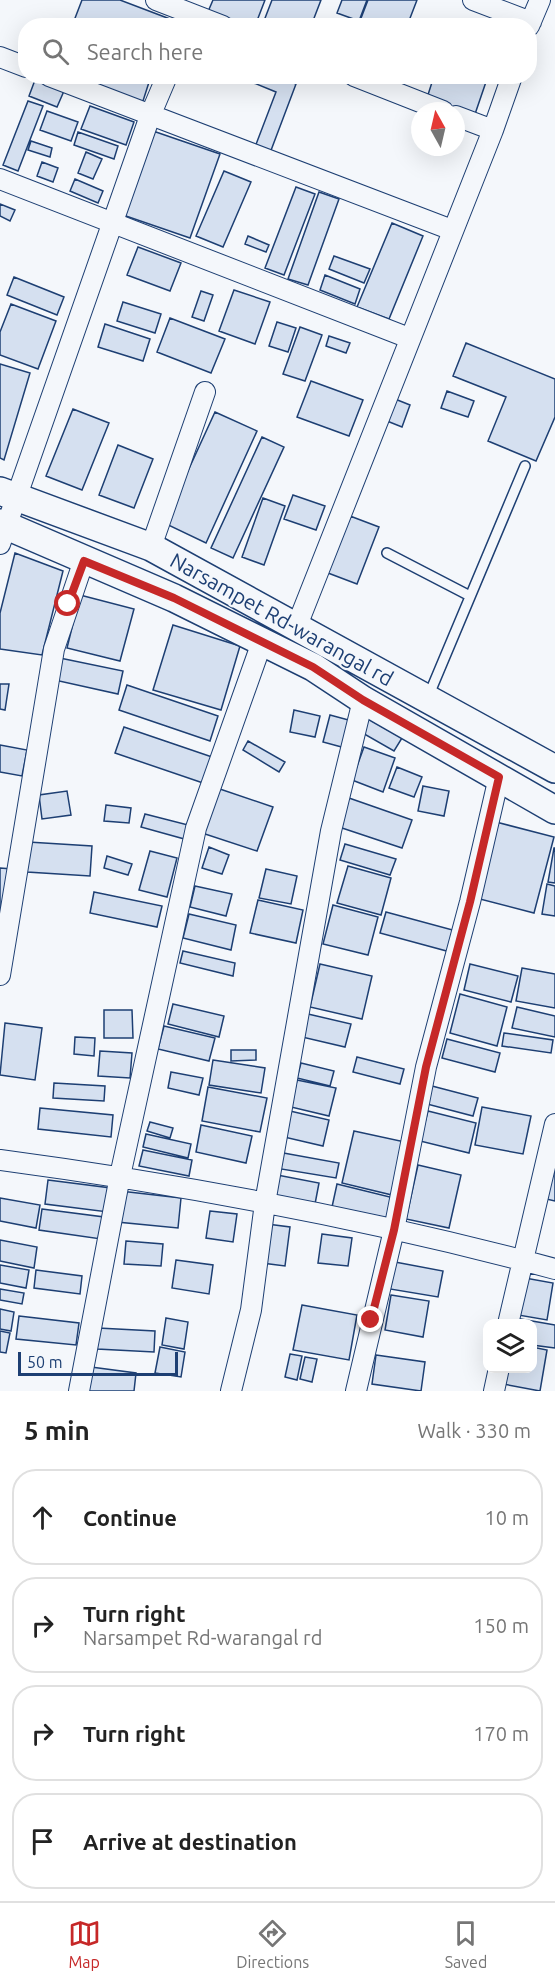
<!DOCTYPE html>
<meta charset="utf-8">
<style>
body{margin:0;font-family:Ubuntu,sans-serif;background:#f2f2f2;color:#222}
.controls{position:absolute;right:18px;bottom:18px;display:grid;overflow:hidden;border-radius:12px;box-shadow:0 6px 24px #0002}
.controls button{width:54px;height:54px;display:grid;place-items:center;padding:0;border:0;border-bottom:2px solid #e0e0e0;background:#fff;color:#222;font:30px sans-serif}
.compass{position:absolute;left:411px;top:102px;width:54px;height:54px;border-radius:50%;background:#fff;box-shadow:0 6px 24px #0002;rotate:352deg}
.scale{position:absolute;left:18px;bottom:15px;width:160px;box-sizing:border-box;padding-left:6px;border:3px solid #1d3f73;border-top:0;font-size:16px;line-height:21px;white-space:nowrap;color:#1d3f73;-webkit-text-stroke:4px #f4f7fb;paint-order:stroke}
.stop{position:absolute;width:18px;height:18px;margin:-14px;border:4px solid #c62828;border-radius:50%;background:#fff}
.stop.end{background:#c62828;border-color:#fff;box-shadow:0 2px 6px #0008}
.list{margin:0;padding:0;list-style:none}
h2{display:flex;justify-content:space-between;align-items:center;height:78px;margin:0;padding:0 24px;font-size:26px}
h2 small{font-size:20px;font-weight:400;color:#767676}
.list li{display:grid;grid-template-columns:39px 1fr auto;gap:18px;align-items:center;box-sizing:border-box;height:96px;margin:0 12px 12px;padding:0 12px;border:2px solid #e0e0e0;border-radius:24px}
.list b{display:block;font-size:22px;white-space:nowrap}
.list p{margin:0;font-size:20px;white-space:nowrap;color:#767676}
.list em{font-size:20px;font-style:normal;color:#767676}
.icon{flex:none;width:33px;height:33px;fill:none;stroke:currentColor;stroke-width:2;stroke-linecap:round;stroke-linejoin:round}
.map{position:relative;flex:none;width:555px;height:1391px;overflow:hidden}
.search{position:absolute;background:#fff;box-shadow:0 6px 24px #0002;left:18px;right:18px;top:18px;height:66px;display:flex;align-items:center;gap:15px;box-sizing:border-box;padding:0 21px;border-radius:24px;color:#767676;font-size:22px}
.sheet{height:510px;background:#fff}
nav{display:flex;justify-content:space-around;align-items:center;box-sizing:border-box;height:84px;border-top:2px solid #e0e0e0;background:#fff;font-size:16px;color:#767676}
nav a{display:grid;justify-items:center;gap:3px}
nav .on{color:#c62828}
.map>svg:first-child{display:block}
.building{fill:#d5e0f0;stroke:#1d3f73;stroke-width:1.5}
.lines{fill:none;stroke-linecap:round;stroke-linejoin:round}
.lane-casing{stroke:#1d3f73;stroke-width:12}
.street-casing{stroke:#1d3f73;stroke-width:22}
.secondary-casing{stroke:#1d3f73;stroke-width:30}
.lane{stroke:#f4f7fb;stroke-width:9}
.street{stroke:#f4f7fb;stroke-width:20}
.secondary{stroke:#f4f7fb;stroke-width:27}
.route{stroke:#c62828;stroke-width:8}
.labels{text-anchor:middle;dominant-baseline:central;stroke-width:4.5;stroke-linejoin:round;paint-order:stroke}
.street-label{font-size:21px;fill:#1d3f73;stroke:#f4f7fb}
</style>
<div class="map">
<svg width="555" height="1391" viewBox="0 0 555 1391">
<rect width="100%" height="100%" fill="#f4f7fb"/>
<path class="building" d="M82,0H120L170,19L167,26H72Z
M213,0H265L255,26H236L207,14Z
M272,0H321L311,26H262Z
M342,0H367L359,21L337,13Z
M368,0H417L407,26H358Z
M413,19L431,26H410Z
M63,76H151L142,104Z
M251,76H276L296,84L270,153L255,147L276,92L249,81Z
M434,76H488L474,117L426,101Z
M35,80L64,91L57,107L29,96Z
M28,101L43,106L18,171L3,165Z
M90,106L134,122L126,145L81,129Z
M47,111L78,122L71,141L40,130Z
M153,131L220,154L190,238L123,215Z
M78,132L118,146L114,159L74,145Z
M31,141L52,148L50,157L28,150Z
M86,152L102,159L93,179L78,173Z
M42,162L58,168L53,182L37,176Z
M224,171L251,182L223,247L196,236Z
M75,179L103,191L98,203L70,191Z
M296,187L315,194L284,275L265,268Z
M319,192L339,199L308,285L288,279Z
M0,204L15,210L10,221L0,216Z
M392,223L423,236L389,319L357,307Z
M248,236L269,245L266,252L245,244Z
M138,247L181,263L170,291L127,275Z
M334,256L370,269L364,283L329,269Z
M325,275L360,289L355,304L320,290Z
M14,277L64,297L57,315L7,295Z
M234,290L270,302L255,344L219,331Z
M201,291L213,295L204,321L192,317Z
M123,302L161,314L155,333L117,321Z
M11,304L56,321L38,369L0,355V332Z
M170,318L225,339L211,373L157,352Z
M277,322L296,328L288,352L269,346Z
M105,324L150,339L143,361L98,347Z
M300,327L322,335L305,381L283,374Z
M329,336L350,343L346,353L326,346Z
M466,343L555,379V417L536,461L488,441L506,397L453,376Z
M0,364L30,373L4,460L0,458Z
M311,381L363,400L349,436L297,417Z
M447,391L474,401L468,417L441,408Z
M395,399L410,405L402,427L387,421Z
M73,409L109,423L82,490L46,476Z
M215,412L257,431L206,543L164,523Z
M262,437L284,447L233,558L211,548Z
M118,445L153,459L134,508L99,495Z
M293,495L325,506L316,530L284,519Z
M263,498L285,506L264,565L242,557Z
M350,516L379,527L357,584L328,573Z
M15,553L63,571L42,655L0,649V613Z
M80,595L134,609L120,661L67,648Z
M173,625L240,646L221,710L153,690Z
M55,657L123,671L118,694L50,679Z
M0,684H9L5,710L0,709Z
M127,685L218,716L210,741L119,710Z
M294,710L320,716L315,737L290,732Z
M330,715L356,722L349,749L323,742Z
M367,718L402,738L394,751L359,731Z
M124,727L215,758L206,784L115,753Z
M248,741L285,762L279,772L243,750Z
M0,745L27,750L22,776L0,772Z
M364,747L395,758L383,792L352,780Z
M397,767L422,777L414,797L389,788Z
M423,786L449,791L444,816L418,811Z
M214,787L273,807L257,851L199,832Z
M67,791L71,815L42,819L39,795Z
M349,798L412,820L402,848L339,827Z
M106,805L131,808L129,823L104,821Z
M145,814L192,826L188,840L141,827Z
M496,822L554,837L534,913L476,898Z
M28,842L92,846L90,876L27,872Z
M345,844L396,859L390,875L340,860Z
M209,847L229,855L222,874L202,868Z
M554,848H555V883L548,882Z
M150,851L177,858L167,897L139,890Z
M107,856L132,864L128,875L104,868Z
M348,866L391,878L381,915L337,903Z
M0,868L12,869L7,914L0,913Z
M266,869L297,876L291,904L259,898Z
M547,884L555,886V916L542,914Z
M195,886L232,894L226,916L190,907Z
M94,892L162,906L157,927L90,913Z
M258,900L303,910L296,943L250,933Z
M333,905L378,917L368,955L323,944Z
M386,912L460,932L454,953L380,933Z
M189,914L236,925L231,950L183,938Z
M183,951L235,963L233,976L180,963Z
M320,964L372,976L362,1019L310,1007Z
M470,964L518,976L511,1002L464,990Z
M522,968L555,974V1008L516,1001Z
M460,994L507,1007L497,1046L450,1033Z
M173,1004L224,1016L219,1037L168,1024Z
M517,1007L555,1016V1037L512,1028Z
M104,1010H132L133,1038H104Z
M308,1014L351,1024L345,1047L302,1037Z
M5,1023L42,1028L35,1080L0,1075Z
M164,1026L215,1038L209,1061L158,1049Z
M504,1033L553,1040L551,1053L502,1046Z
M75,1037L95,1038L94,1056L74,1054Z
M447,1039L500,1053L495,1072L442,1058Z
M231,1050H256V1060L231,1061Z
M100,1051L132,1053L130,1078L98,1076Z
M357,1057L404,1069L400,1084L353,1072Z
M213,1060L265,1068L261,1093L209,1085Z
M301,1063L334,1071L330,1086L297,1078Z
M171,1072L203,1078L199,1095L168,1088Z
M297,1080L336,1088L329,1116L291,1107Z
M54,1083L105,1086L104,1101L53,1098Z
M432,1086L478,1098L473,1116L427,1104Z
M208,1087L267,1098L260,1132L202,1121Z
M482,1107L531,1116L523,1154L475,1145Z
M40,1108L113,1115L111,1137L38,1129Z
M290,1111L329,1120L323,1146L284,1137Z
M428,1111L476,1123L469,1153L420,1141Z
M150,1122L173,1128L170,1138L147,1131Z
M201,1125L252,1136L246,1163L196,1152Z
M354,1131L405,1142L392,1195L342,1183Z
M146,1134L191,1144L188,1158L143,1147Z
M143,1150L192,1160L189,1176L139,1166Z
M278,1152L339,1163L336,1178L275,1168Z
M418,1165L461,1175L449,1228L406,1219Z
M549,1171L555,1173V1201L542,1198Z
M272,1174L319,1183L315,1204L269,1195Z
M48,1180L111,1188L108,1212L45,1204Z
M337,1184L394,1198L388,1221L332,1207Z
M120,1191L181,1198L178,1228L117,1222Z
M0,1198L40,1205L36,1228L0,1221Z
M42,1209L104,1217L101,1239L39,1230Z
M210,1211L237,1214L233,1242L206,1238Z
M267,1224L290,1227L285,1266L262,1263Z
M322,1234L352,1238L348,1266L318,1263Z
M0,1240L37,1247L34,1268L0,1261Z
M126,1241L163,1244L161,1266L124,1264Z
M176,1260L213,1265L209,1294L172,1288Z
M395,1262L443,1271L438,1297L390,1289Z
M0,1265L29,1270L26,1288L0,1283Z
M36,1270L82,1276L80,1294L34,1288Z
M525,1278L553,1283L547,1320L518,1315Z
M0,1289L24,1293L22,1304L0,1300Z
M391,1295L429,1301L423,1337L385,1330Z
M302,1305L357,1315L349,1360L293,1350Z
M0,1309L14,1312L11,1331L0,1329Z
M19,1316L79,1323L76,1345L16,1339Z
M166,1318L188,1322L184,1349L162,1345Z
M515,1318L555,1325V1348L532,1345V1324H514Z
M98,1328L155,1331L154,1352L97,1349Z
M0,1331L10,1333L6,1353L0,1352Z
M160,1347L185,1352L181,1377L155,1373Z
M532,1347L547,1350L540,1391L503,1384L506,1368H532Z
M290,1354L302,1356L297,1380L285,1377Z
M376,1355L425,1362L421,1391L372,1384Z
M305,1357L317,1359L312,1382L300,1379Z
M91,1367L136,1373L134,1391H88Z"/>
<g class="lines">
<g class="lane-casing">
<path id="lane" d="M387,553L470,596
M428,697L525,466"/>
</g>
<g class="street-casing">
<path id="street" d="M156,0L223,26
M473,0L531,22
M529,26L540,0
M0,57L26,67
M49,76L452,230
M354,76L443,111
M456,116L493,130
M0,179L409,338
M0,544L150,116L167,76
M151,547L205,392
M296,628L493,130L512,76
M0,975L54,649L84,560
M0,1160C187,1185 373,1220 555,1269
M508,1324L555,1124
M79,1391L120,1176L196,828L262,642
M231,1391L251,1310L265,1203L331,831L363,700
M356,1391L394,1230L426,1067L470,902L499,777
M494,1391L499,1368"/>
</g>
<g class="secondary-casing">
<path id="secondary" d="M0,491L151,547L555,769
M0,523L174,598L313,667L363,700L555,810"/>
</g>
<use href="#lane" class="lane"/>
<use href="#street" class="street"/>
<use href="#secondary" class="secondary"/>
</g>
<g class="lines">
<path class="route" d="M68,604L84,561L174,598L313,667L363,700L499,777L470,902L426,1067L394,1230L371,1320"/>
</g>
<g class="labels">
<g class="street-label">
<text transform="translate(282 619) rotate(29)">Narsampet Rd-warangal rd</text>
</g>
</g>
</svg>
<div class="controls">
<button><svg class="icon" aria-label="layers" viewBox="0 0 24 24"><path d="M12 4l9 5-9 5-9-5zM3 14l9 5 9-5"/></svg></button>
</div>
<svg class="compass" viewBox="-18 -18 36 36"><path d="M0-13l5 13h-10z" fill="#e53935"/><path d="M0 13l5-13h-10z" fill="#767676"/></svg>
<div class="scale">50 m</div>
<div class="stop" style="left:68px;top:604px"></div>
<div class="stop end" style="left:371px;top:1320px"></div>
<div class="search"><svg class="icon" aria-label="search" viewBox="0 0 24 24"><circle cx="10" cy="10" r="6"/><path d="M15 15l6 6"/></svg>Search here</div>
</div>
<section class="sheet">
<h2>5 min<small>Walk · 330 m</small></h2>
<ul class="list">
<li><svg class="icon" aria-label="ahead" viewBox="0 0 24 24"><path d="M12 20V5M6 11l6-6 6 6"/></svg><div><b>Continue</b></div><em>10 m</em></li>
<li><svg class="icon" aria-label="right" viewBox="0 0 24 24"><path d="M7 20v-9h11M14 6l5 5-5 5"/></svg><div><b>Turn right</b><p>Narsampet Rd-warangal rd</p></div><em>150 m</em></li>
<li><svg class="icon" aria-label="right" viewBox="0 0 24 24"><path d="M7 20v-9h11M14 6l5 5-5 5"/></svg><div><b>Turn right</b></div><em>170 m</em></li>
<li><svg class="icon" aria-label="arrive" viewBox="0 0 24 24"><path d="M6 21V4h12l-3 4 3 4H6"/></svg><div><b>Arrive at destination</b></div></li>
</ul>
</section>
<nav>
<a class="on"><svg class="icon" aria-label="map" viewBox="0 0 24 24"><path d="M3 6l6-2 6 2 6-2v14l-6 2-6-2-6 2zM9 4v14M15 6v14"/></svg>Map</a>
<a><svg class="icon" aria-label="directions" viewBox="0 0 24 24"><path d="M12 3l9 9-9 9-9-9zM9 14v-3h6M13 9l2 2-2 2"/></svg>Directions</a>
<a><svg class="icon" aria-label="saved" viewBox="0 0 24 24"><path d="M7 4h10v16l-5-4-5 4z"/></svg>Saved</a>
</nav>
